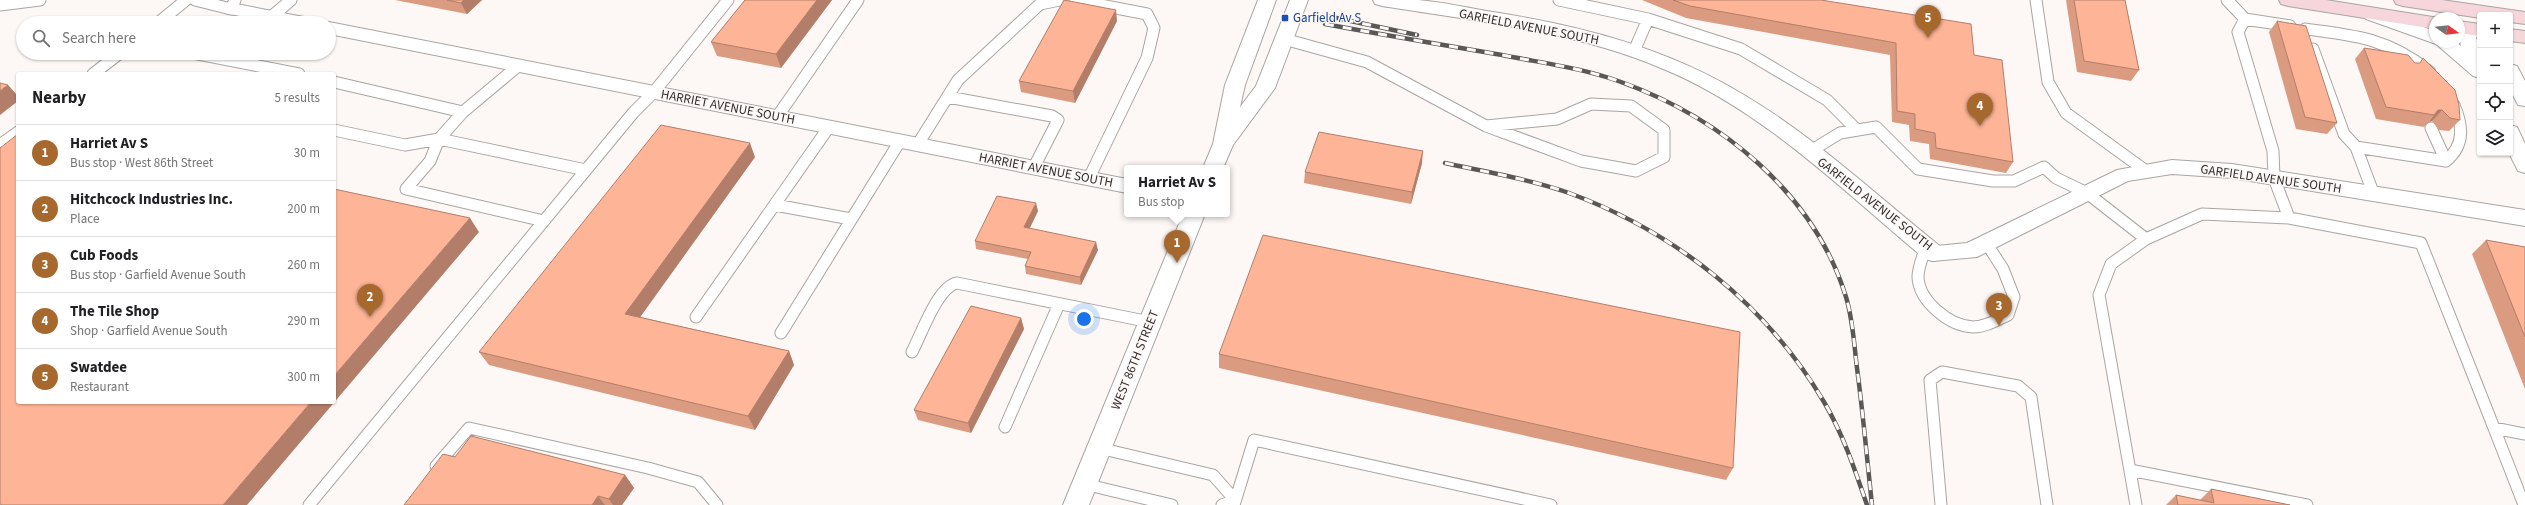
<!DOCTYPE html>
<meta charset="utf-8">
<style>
body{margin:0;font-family:"Source Sans 3",sans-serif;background:#f2f2f2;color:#202124}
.controls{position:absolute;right:12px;top:12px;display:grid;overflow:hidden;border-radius:4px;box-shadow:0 1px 3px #0004}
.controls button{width:36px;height:36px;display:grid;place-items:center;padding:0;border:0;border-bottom:1px solid #e0e0e0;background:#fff;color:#202124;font:20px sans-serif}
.compass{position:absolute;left:2429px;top:12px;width:36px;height:36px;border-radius:50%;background:#fff;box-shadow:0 1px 3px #0004;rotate:105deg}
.you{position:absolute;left:1084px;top:319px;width:14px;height:14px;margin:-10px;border:3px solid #fff;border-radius:50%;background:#1a73e8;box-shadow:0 0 0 6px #1a73e833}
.badge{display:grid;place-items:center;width:26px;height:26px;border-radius:50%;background:#a6682d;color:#fff;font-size:13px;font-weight:700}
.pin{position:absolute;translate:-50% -33px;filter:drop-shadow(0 1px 2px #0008)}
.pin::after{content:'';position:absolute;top:21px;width:14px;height:12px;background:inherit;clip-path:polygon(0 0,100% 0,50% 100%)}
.popup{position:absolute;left:1124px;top:165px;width:106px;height:52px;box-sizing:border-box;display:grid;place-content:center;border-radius:4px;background:#fff;filter:drop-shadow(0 1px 3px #0005);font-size:13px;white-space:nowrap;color:#757577}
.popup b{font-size:15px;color:#202124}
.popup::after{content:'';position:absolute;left:50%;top:100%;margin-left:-8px;border:8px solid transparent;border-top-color:#fff}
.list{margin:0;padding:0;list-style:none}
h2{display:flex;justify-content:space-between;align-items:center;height:52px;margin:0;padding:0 16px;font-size:17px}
h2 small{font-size:13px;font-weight:400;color:#757577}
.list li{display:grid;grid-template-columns:26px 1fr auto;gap:12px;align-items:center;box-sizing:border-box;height:56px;padding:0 16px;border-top:1px solid #e0e0e0}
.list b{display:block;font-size:15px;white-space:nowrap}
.list p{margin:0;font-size:13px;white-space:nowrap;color:#757577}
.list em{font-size:13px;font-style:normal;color:#757577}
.icon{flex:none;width:22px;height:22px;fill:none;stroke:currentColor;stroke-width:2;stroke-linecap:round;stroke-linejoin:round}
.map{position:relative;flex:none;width:2525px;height:505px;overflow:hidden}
.search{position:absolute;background:#fff;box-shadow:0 1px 3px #0004;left:16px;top:16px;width:320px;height:44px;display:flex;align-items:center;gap:10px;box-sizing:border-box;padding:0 14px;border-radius:22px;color:#757577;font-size:15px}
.panel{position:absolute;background:#fff;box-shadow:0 1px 3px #0004;left:16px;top:72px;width:320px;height:332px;border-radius:4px}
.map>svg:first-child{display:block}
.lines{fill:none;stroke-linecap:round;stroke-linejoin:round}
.service-casing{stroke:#a9a5a3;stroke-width:13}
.minor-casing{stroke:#a9a5a3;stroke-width:2}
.tertiary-casing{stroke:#a9a5a3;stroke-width:2}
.secondary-casing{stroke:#a9a5a3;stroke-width:2}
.service{stroke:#fff;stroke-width:11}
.minor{fill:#fff;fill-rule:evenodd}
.tertiary{fill:#fff;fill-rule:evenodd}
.secondary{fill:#f6d6da;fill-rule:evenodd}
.rail-casing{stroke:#5a5857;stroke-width:4.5}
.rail{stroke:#fdf8f6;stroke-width:3;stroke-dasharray:9;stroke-linecap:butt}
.wall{fill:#da9b81}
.shaded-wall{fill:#b27e69}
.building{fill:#feb496;stroke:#b27e69}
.transit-dot{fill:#1a4fb4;stroke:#fdf8f6;stroke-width:1.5}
.labels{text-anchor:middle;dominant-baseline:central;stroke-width:3;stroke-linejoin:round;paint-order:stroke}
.transit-label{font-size:13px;fill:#164399;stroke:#fdf8f6;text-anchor:start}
.street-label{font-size:13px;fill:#302e2e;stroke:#fdf8f6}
</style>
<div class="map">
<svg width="2525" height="505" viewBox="0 0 2525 505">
<rect width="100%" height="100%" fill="#fdf8f6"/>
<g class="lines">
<g class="service-casing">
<path id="service" d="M195,0L231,9L235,0
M1075,0L1147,14L1154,28L1147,58L1089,178
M1559,0L1648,19
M2036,0L2048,82L2066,113L2146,171
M2227,0L2245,19
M0,5L40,0
M271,17L291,0
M158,23L186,0
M2305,29C2355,35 2390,39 2430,72
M1284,39L1367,62L1486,126
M2313,49L2344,134L2356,147L2374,195
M1634,51L1648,19L1741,49L1827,100L1857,130
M193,53L299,74
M93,74L120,53
M334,82L463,112L439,139L586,170L633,113L654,92L728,0
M948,97L1052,116L1058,120L1034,167
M1591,104L1631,106L1664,130V157L1636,171L1581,161L1486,126L1557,119Z
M463,112L518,66
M777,117L858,0
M2431,128L2446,161
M334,130L405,145L439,139
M439,139L430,161L406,189L544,221
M918,144L958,80L1040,4L1060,0
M0,145L18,132
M2356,147L2446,161C2465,145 2463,126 2454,105
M1809,152L1840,133L1876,127L1918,169L1993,181H2014L2044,167L2056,178L2087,193L2146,239L2202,214L2289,218L2274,178L2273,151L2238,32L2245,19L2290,26
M775,205L851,219
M2289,218L2421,243L2494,428L2525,434
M1926,247C1923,256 1918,267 1918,277C1919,301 1949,326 1973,327C1986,327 1997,320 2008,315L2014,297L2003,269L1987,244
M696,317L829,127
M781,333L900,141
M912,352C921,335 938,286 957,283L1150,322
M1005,427L1059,304
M2494,428L2524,505
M1099,448L1213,475L1235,500L1222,505
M436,466L469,428L648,468L698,482L717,505
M2130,470L2307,505
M1084,484L1172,505
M309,505L586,170
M1234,505L1254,440L1551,505
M1941,505L1930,380L1942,372L2018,386L2031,397L2047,505
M2136,505L2099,295L2111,264L2146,239"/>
</g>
<g class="minor-casing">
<path id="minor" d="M231,3L304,17L310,19L313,23H274L225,13L222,9L225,5Z
M2372,9L2435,31V42H2456L2461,46L2459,36L2467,25H2479L2480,32L2476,38L2480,46V78L2473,76L2436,44L2366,19L2363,15L2366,11Z
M329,22L1127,179V193L329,34V23H326Z
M2510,64L2517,66L2525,81V106L2518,105L2510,89Z
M2510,125L2517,127L2525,144V173L2518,171L2509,153Z
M2172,160L2232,164L2525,210V226L2232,178L2172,174L2128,181L1977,257L1933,261L1926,259L1922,253L1926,247L1967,243L2117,170Z"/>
</g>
<g class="tertiary-casing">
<path id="tertiary" d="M1258,0H1276L1245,85L1240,107L1256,86L1290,0H1308L1275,88L1233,145L1223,168H1203L1213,144L1225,85Z
M1373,0C1388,0 1403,0 1418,0C1443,2 1468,8 1493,12C1582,26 1667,48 1744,95C1815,137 1876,195 1941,247L1944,253L1941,259L1933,261L1925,259C1843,191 1762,109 1661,68C1573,31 1476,21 1382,6L1375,4Z
M1183,214H1205L1089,505H1063Z"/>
</g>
<g class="secondary-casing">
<path id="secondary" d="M2279,0H2326L2439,18H2435V29L2288,6L2281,4Z
M2394,0H2442L2525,12V24L2510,22V15H2480V18L2403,6L2396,4Z
M2459,21L2480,24V36L2459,33Z
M2510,29L2525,31V43L2510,41Z"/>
</g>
<use href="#service" class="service"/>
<use href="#minor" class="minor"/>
<use href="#tertiary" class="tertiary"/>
<use href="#secondary" class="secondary"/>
<g class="rail-casing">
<path id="rail" d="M1327,16L1417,35
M1325,24C1384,35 1443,45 1502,55C1542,63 1583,68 1621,82C1721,118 1814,193 1846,297C1853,320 1854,344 1857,368C1863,413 1867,459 1872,505
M1445,163C1486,172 1529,179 1569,193C1675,232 1766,304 1824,402C1843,434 1855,470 1867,505"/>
</g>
<use href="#rail" class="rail"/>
</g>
<path class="wall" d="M395,0H482L467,14Z
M745,0H832L781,68L717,56L711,42Z
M1642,0H1821L1974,55L2013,162L2006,173L1930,159L1929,144L1910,141L1909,125L1892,122L1890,55L1686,18Z
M2066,0H2125L2139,70L2131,81L2077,72Z
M1117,21L1075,103L1021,92L1019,81Z
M2277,21L2337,123L2327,134L2296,129L2269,32Z
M2364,48L2460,120L2449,131L2439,130L2432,121L2429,122L2424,127L2376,119L2355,59Z
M755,157L640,317L789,351L794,365L755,430L489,365L479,352Z
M1422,163L1411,204L1304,183L1305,172Z
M1038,211L1029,229L1098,250L1081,285L1026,274L1025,266L1028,259L976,249L975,241Z
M2486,240L2525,247V389L2472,254Z
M1021,318L1024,329L971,433L918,420L914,410Z
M1219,354L1733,468L1726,480L1219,368Z
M455,457L625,475L634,488L622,505H404Z
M2211,489L2290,505H2166L2176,495L2200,500Z"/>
<path class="shaded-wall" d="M464,0H482L467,14L461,3Z
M817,0H832L781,68L776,54Z
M1116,10L1117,21L1075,103L1073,91Z
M8,85L18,96V101L0,115V91Z
M2438,110H2442L2432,121L2429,122Z
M750,143L755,157L633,327L625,314Z
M1423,151L1422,163L1411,204L1412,192Z
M1036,203L1038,211L1026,236L1024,227Z
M470,218L479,232L247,505H223L311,402H334V376Z
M1096,242L1098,250L1081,285L1080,277Z
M1021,318L1024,329L971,433L968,423Z
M789,351L794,365L755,430L748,416Z
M625,475L634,488L622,505H613L609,499Z
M598,496L605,505H592Z"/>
<path class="building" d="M447,0H464L461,3Z
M745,0H817L776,54L711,42Z
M1064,0L1116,10L1073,91L1019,81Z
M1673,0H1821L1971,24L1974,55L2002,60L2013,162L1936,148L1935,133L1915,129V114L1897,111L1896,43L1690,6Z
M2074,0H2125L2139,70L2084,61Z
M2277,21L2306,26L2337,123L2305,117Z
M2364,48L2408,55L2415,63H2420L2423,58L2455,90L2459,105L2460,120L2450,118L2442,110H2438L2434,115L2386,107Z
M0,83L8,85L0,91Z
M661,125L750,143L625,314L789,351L748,416L479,352Z
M1319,132L1423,151L1412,192L1305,172Z
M18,134V402H311L223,505H2L0,504V148Z
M334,189L470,218L334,376Z
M997,196L1036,203L1024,227L1096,242L1080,277L1025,266L1031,252L975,241Z
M1263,235L1740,332L1733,468L1219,354Z
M2486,240L2525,247V337Z
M971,306L1021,318L968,423L914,410Z
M471,436L625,475L609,499L598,496L592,505H404L443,454L455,457Z
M2211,489L2290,505H2178L2176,495L2214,503Z"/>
<rect class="transit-dot" x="1281" y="14" width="8" height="8" rx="2"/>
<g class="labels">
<g class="transit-label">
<text x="1293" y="18">Garfield Av S</text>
</g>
<g class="street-label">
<text transform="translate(1529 27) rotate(11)">GARFIELD AVENUE SOUTH</text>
<text transform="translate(728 107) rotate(11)">HARRIET AVENUE SOUTH</text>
<text transform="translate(1046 170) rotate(11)">HARRIET AVENUE SOUTH</text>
<text transform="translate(2271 179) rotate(8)">GARFIELD AVENUE SOUTH</text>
<text transform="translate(1875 204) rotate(38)">GARFIELD AVENUE SOUTH</text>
<text transform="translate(1135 360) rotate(-68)">WEST 86TH STREET</text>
</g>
</g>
</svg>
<div class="controls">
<button>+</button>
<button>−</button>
<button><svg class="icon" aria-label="locate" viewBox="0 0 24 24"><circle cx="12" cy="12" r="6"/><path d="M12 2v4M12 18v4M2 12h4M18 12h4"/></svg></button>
<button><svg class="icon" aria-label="layers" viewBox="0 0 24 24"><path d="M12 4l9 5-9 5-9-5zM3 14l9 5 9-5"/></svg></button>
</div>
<svg class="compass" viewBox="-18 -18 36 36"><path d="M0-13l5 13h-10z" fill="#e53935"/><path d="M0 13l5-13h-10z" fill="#757577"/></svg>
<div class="you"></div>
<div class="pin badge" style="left:1177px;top:263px">1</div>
<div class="popup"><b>Harriet Av S</b>Bus stop</div>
<div class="pin badge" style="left:370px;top:317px">2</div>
<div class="pin badge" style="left:1999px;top:326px">3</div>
<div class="pin badge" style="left:1980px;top:126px">4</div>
<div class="pin badge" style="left:1928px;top:38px">5</div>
<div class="search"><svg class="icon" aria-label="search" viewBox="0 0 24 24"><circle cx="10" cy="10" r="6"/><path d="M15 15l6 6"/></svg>Search here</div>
<section class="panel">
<h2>Nearby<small>5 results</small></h2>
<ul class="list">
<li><span class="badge">1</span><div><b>Harriet Av S</b><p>Bus stop · West 86th Street</p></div><em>30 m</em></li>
<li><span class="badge">2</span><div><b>Hitchcock Industries Inc.</b><p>Place</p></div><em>200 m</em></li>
<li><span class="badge">3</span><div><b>Cub Foods</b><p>Bus stop · Garfield Avenue South</p></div><em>260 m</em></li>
<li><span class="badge">4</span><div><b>The Tile Shop</b><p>Shop · Garfield Avenue South</p></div><em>290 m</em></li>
<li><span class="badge">5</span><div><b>Swatdee</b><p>Restaurant</p></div><em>300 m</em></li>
</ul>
</section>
</div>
